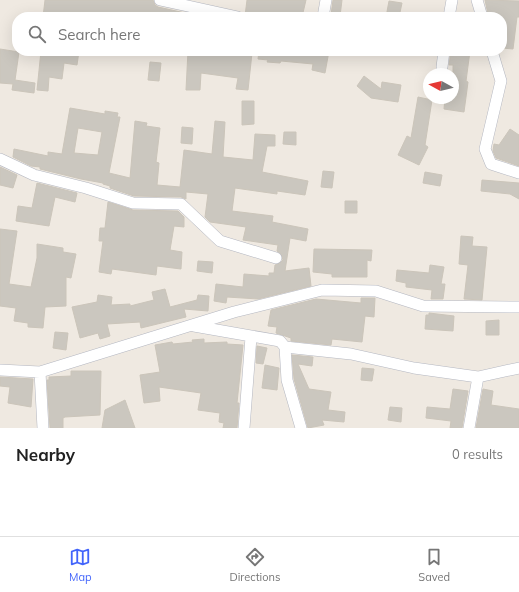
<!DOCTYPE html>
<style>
body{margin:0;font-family:Mulish,sans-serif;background:#f2f2f2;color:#222}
.compass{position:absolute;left:423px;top:68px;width:36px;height:36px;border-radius:50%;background:#fff;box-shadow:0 4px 16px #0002;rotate:278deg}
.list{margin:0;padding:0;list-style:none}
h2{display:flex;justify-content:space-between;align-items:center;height:52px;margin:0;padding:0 16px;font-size:17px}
h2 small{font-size:13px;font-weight:400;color:#767676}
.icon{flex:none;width:22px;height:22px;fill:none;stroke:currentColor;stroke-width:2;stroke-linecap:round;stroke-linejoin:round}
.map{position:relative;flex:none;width:519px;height:428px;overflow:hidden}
.search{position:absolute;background:#fff;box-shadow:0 4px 16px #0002;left:12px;right:12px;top:12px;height:44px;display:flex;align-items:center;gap:10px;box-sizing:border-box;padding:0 14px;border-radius:16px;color:#767676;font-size:15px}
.sheet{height:108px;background:#fff}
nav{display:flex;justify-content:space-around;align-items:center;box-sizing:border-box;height:56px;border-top:1px solid #e0e0e0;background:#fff;font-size:11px;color:#767676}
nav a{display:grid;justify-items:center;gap:2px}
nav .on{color:#4264fb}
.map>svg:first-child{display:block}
.building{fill:#cbc7bf;stroke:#cbc5ba;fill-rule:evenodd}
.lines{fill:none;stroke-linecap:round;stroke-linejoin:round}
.minor-casing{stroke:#b4b7c1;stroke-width:12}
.minor{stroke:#fff;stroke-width:11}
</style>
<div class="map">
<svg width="519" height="428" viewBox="0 0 519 428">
<rect width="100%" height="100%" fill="#efe9e1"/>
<path class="building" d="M45,0H153L155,5L158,7L194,15V17H43Z
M247,0H306L302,17L245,16Z
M333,0H342L340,16L331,15Z
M485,0L519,1V17H517L513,49L502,48V17H497V14H488Z
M389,1L402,3L399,17H386Z
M0,49L19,52L15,80L35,83L34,93L12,90L13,84L0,83Z
M41,51H79L77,65L64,63L62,79L49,77L48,91L37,90Z
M188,51L252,53L248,90L236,89L238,78L201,73L200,90H186Z
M259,51H329L325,73L312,70L313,64L281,61L280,63L267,62L268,60L258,59Z
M451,51H470L466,81L468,82L464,112L444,109L445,98H453V65H449Z
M150,62L161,63L159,81L148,80Z
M364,76L381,89L382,82L401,85L398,102L371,98L357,86Z
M418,97L432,100L425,145L428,147L419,165L398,155L407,136L411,138Z
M242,101H254V124L242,125Z
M70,108L105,114V111L118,113L117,117H120L109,173L130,178L135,121L147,123L146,126L160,128L156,162L159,163L157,185L180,187L184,150L212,154L215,121L225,122L223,157L253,160L255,134L275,135V146H267L262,172L308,181L305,195L277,191V194L235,188L232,211L273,216L272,222L308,229L306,241L290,238L285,271L309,268L311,286L258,299L227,297L226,303L214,301L216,284L243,287L244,274L269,276V273H274L275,265L280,263L283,260L281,254L277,251L278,245L243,240L246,227L210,222L205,217L208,194L186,192V199L181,197L134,196L110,188V186L103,184V183L81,179L40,169V167L31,166L13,157L14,149L48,156V152L62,154ZM78,128L102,132L98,155L74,153Z
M182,127L193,128L192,144L181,143Z
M510,129L519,135V166L496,158L493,151L494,144L499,145Z
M284,132H296V145L283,144Z
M0,167L17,175L13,188L0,185Z
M323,171L334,172L332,188L321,187Z
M425,172L442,175L440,186L423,183Z
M482,180L519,183V199L510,194L481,191Z
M37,183L77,193L75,202L55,197L49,226L16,221L18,206L32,208Z
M345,201H357V213H345Z
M108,202L133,210L178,211L184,217V227L174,226L170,250L182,252L181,269L157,266L156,275L112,269L111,274L99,272L103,241H99L100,228H105Z
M0,229L17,231L9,284L31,287L37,258V244L63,248V252L76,254L71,278L66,277V306L45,307L43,328L28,327V323L14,321L16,308L0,306Z
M461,236L473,237L472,246L487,247L482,300L464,299L468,265L459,264Z
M314,249L372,250L371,261L367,260V277H332V274L313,272Z
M198,261L213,262L212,273L197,271Z
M430,265L444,267L441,284H445L443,299H431L432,290L406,287V283L396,281L397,270L429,273Z
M165,289L170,307L197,300L198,295L209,296L208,311L184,309L186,317L141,328L140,322L107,324L110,336L100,339L98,333L80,338L72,307L97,302L98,295L112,297L111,305L130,304V306L154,300L152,292Z
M361,298H375L374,317L365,316L362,342L332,339L331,345L291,341V338L276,333L277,327L268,326L271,310L316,299L361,303Z
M429,313L454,316L453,331L425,329L426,315H429Z
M499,320V335H486V321Z
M55,332L68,333L66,350L53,348Z
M204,339V343L227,342V344L243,345L237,403H239L237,428H223L224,423L219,422L220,413L198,410L201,393L159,387L160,401L144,403L140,375L160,372L155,345L172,342L173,344L193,342L192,340Z
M257,346L267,348L263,364L256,363Z
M292,355L313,357L312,366L298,364L309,389L331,392L328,410L345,412L344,422L322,420L324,425L308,428L294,379Z
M265,365L279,368L277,390L262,388Z
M362,368L374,369L372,381L361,380Z
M71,371H101L100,415L65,417L63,418V428H50L47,380H49V377L71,376Z
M0,377L33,379L31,407L8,403L10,387L0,386Z
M453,389L468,391L462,428H450L451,421L426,418L427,407L450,409Z
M483,389L493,391L491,405L519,409V428H476Z
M125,400L135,428H102L105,410Z
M390,407L402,408L401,422L388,420Z"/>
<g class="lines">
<g class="minor-casing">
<path id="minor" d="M160,0L238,17
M477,0L482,17
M323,17L326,0
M449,17L452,0
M492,51L501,81L485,149L491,164L519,173
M442,67L444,51
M0,159L34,175L86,188L133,203L181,204L220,241L276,258
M194,326L280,341L285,347L287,380L301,428
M285,347L351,354L414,368L478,377
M0,370L40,372L234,312L322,290L376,291L423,306L519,307
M40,372L43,428
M244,428L251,337
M469,428L478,377L519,368"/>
</g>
<use href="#minor" class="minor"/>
</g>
</svg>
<svg class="compass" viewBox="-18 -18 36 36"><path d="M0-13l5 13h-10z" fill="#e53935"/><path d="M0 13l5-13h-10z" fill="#767676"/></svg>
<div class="search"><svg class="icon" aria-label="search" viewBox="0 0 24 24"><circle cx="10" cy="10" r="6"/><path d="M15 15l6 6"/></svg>Search here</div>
</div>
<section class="sheet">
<h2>Nearby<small>0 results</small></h2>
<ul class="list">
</ul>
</section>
<nav>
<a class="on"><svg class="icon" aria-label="map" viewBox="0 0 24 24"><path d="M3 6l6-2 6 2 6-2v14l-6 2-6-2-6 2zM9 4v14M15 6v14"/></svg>Map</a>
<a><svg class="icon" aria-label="directions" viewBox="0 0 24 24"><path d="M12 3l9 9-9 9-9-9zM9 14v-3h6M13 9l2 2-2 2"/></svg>Directions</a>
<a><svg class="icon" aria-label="saved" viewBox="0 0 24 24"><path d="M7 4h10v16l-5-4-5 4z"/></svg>Saved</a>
</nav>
